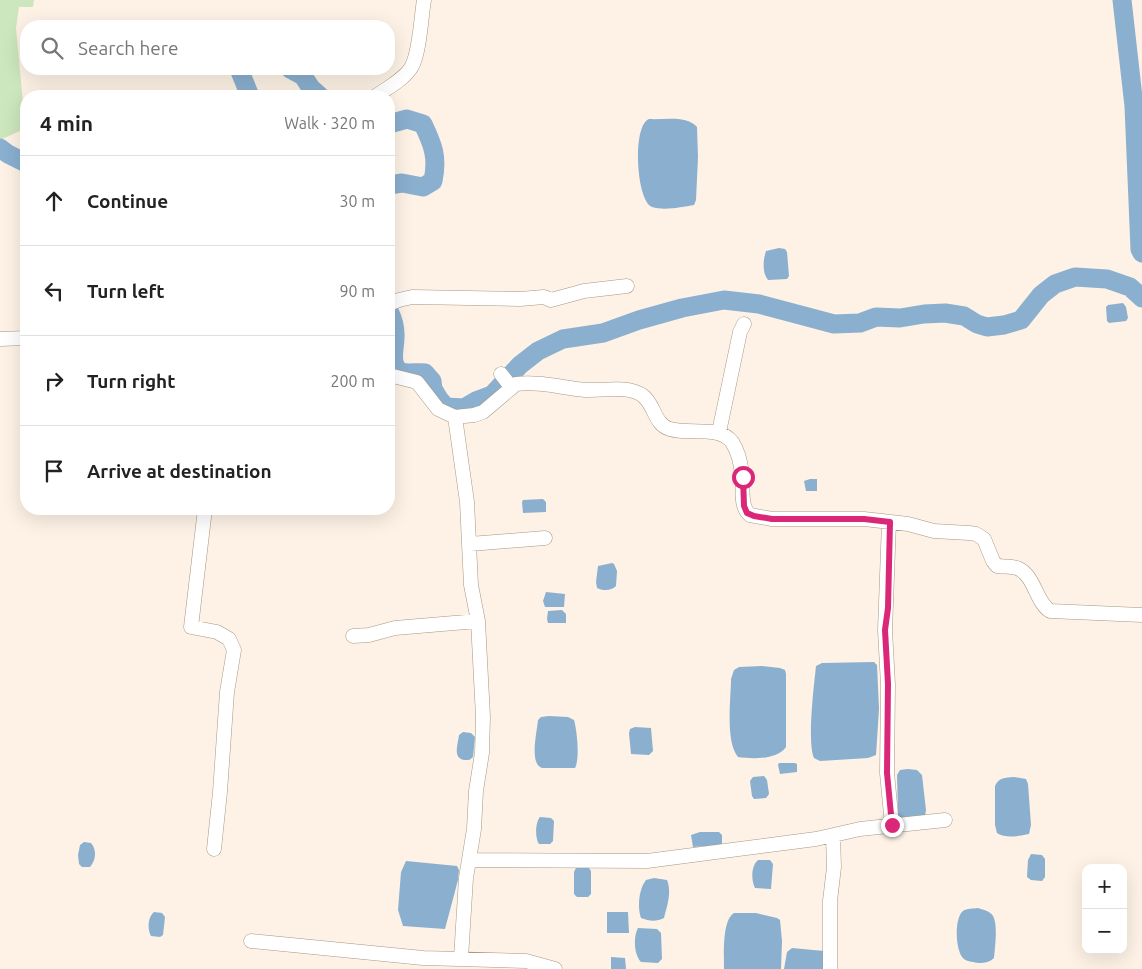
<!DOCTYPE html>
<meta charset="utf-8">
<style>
body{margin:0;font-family:Ubuntu,sans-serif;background:#f6f6f6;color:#222}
.controls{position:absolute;right:15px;bottom:15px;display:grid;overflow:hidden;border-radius:10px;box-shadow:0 5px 20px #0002}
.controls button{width:45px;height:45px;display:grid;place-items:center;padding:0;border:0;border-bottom:1px solid #e0e0e0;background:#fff;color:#222;font:25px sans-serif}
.stop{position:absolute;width:15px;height:15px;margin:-11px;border:4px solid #db2777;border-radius:50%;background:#fff}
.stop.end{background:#db2777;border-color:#fff;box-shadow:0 1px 5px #0008}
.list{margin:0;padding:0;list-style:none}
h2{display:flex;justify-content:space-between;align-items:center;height:65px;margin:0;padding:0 20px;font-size:21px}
h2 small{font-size:16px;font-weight:400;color:#767676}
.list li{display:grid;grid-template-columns:32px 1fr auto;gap:15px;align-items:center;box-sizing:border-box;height:90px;padding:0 20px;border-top:1px solid #e0e0e0}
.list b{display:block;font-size:19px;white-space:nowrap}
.list em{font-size:16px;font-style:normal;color:#767676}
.icon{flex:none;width:28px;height:28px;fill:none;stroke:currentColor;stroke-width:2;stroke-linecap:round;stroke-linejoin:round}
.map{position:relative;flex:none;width:1142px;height:969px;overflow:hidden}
.search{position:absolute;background:#fff;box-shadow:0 5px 20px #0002;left:20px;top:20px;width:375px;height:55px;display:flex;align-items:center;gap:12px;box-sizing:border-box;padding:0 18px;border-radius:20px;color:#767676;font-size:19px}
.panel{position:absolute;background:#fff;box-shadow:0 5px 20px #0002;left:20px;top:90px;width:375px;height:425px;border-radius:20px}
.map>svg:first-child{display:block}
.green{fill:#cce6bd}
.water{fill:#8aafcf}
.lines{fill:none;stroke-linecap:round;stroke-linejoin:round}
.river{stroke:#8aafcf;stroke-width:19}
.minor-casing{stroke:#a89783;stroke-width:15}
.minor{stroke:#fff;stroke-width:14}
.route{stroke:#db2777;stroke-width:6}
</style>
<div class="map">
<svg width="1142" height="969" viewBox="0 0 1142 969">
<rect width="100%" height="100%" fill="#fdf2e5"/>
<path class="green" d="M0,0H34L33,7H19L16,28L24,114L22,130L0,140Z"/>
<path class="water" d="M649,119C665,120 686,115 697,127L698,157L696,200L694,205C682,207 664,211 652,207C636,201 632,125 649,119Z
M779,248L785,249L787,252L789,276L787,279L768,280C762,273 763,260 766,251Z
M1123,303L1126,307L1128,318L1126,321L1109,323L1107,321L1106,307L1108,305Z
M810,479H817V491H806L804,481Z
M543,499L546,502V512L523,513L522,502L523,500Z
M612,563L614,564L617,571L616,586C612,591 602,591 597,588L596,582L598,566Z
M546,592L565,594L564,607H545L543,601Z
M562,610L566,614V623H548L547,619L548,611Z
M874,662L877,665L879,709L876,755L868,758L820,761L814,758C807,742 814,686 816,666L822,663Z
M762,666L780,668L785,670L786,674V747C777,760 752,759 738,757C725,741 731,699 731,679L734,670L739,667Z
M549,716L568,717L574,720C577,730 580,759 575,768H542C529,764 537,732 538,720L541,717Z
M635,727L651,728L653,751L649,755L631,754L629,733L630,729Z
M463,732L471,733L475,737L473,757C469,760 471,760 465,760C452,759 458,744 459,735Z
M779,763H795L797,764V772L780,774L778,765Z
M908,769L917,770L922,775L926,810L925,816L900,818L898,815L897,775L900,770Z
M764,776L767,780L769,794L766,798L754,799L752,796L750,781L753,777Z
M1014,777L1026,779L1028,784L1031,825L1029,834C1019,836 1006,839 997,833L995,825V786C999,777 1005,778 1014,777Z
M540,817L551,818L554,821L553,841L550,844H539C535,838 535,823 540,817Z
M700,832H719L722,835V845L693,847L691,835Z
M84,842L91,843C97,850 96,860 90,867H82L79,864L78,855L80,845Z
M1031,854L1042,855L1045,859V877L1042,881L1031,880L1027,877L1028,860Z
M758,860H770L773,864L771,889L755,888C751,880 751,866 758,860Z
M406,861L457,866L459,870L458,880L445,929L403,926L398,910L401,872Z
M576,868H589L591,871V894L588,897H577L574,894V872Z
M654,878L667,880C672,892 667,906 664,918C656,922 649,921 641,918C637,907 639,889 646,880Z
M978,908C984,910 990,911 993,916C998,924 995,948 994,958C990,962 985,963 979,963C974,962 968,962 964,959C955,952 954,918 963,911C967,908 973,909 978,908Z
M154,912L162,913L165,917L163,935L160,937L151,936C147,929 148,917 154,912Z
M607,912H628L629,933H607Z
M734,913H756L777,918L780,920L782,941L781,969H724C724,955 722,920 734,913Z
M638,928L657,929L661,933L662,959L658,963L641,962C634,955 633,937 638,928Z
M792,948L824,951L827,969H784L787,952Z
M611,957L625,958L626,969H611Z"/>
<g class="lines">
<path class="river" d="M1122,0L1134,106L1140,249L1142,253
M239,69L250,96
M290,69L303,76L311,88L320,96
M389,124L407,119L423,124C433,145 438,157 433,181L423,187L402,183L389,185
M0,148L8,154L26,163
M389,311C393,319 395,326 395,334C396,346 388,365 401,372C407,374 418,372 425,373L432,381L433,389L439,399L446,407L464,408L476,401L492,395L520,365L538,351L563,339L603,333L639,320L682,308L724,300L759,304L834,324L860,323L876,317L900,318L924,314L945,313L964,316L977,324L987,327L1004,325L1021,320L1041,295L1055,284L1075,277L1107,279L1130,287L1142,298"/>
<g class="minor-casing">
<path id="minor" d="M376,96C387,88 405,79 412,66C420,50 421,18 424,0
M389,304L399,300L412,297L520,299L544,297L551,300L584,291L627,286
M0,339L26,338
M501,374L511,387
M389,375L417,382L438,409L455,417L474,415L483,412L516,384C539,381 563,388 585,390C603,391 626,385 642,395C655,404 654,425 670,429C689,435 719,425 732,442C738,451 741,464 742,475C744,487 739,506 750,515L772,519H864L908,524L934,531L969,533L976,534L984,539L993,561L997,566C1004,567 1011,566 1017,568C1035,575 1035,601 1050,611L1142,615
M455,417L467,502L471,585L478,621L483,717L482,753L476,791L474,829L466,878L461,958
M719,432L740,332L744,324
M205,509L191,627L217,632L229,639L234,650L227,692L220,792L214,849
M889,522L885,630L888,685L887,773L892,825
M470,544L545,538
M353,636L369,635L395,628L478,621
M470,860L647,861L816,839L860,829L945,820
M251,941L423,958L526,961L555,969
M830,969V901L834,867L833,836"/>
</g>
<use href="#minor" class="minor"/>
</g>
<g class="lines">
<path class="route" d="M743,477L744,506L747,513L754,516L772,519H864L890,522L888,608L885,630L888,684L887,773L892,825"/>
</g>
</svg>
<div class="controls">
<button>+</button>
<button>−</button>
</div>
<div class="stop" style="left:743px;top:477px"></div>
<div class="stop end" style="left:892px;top:825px"></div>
<div class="search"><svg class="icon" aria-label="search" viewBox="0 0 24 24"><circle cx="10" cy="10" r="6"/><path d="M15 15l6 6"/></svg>Search here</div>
<section class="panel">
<h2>4 min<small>Walk · 320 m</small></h2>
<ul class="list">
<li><svg class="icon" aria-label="ahead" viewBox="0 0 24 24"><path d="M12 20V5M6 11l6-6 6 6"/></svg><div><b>Continue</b></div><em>30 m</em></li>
<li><svg class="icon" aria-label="left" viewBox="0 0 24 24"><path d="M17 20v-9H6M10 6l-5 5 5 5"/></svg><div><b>Turn left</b></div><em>90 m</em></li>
<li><svg class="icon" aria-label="right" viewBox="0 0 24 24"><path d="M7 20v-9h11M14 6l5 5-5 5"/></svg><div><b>Turn right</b></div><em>200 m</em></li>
<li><svg class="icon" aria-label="arrive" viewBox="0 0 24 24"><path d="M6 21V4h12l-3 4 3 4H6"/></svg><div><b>Arrive at destination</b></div></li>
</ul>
</section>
</div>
